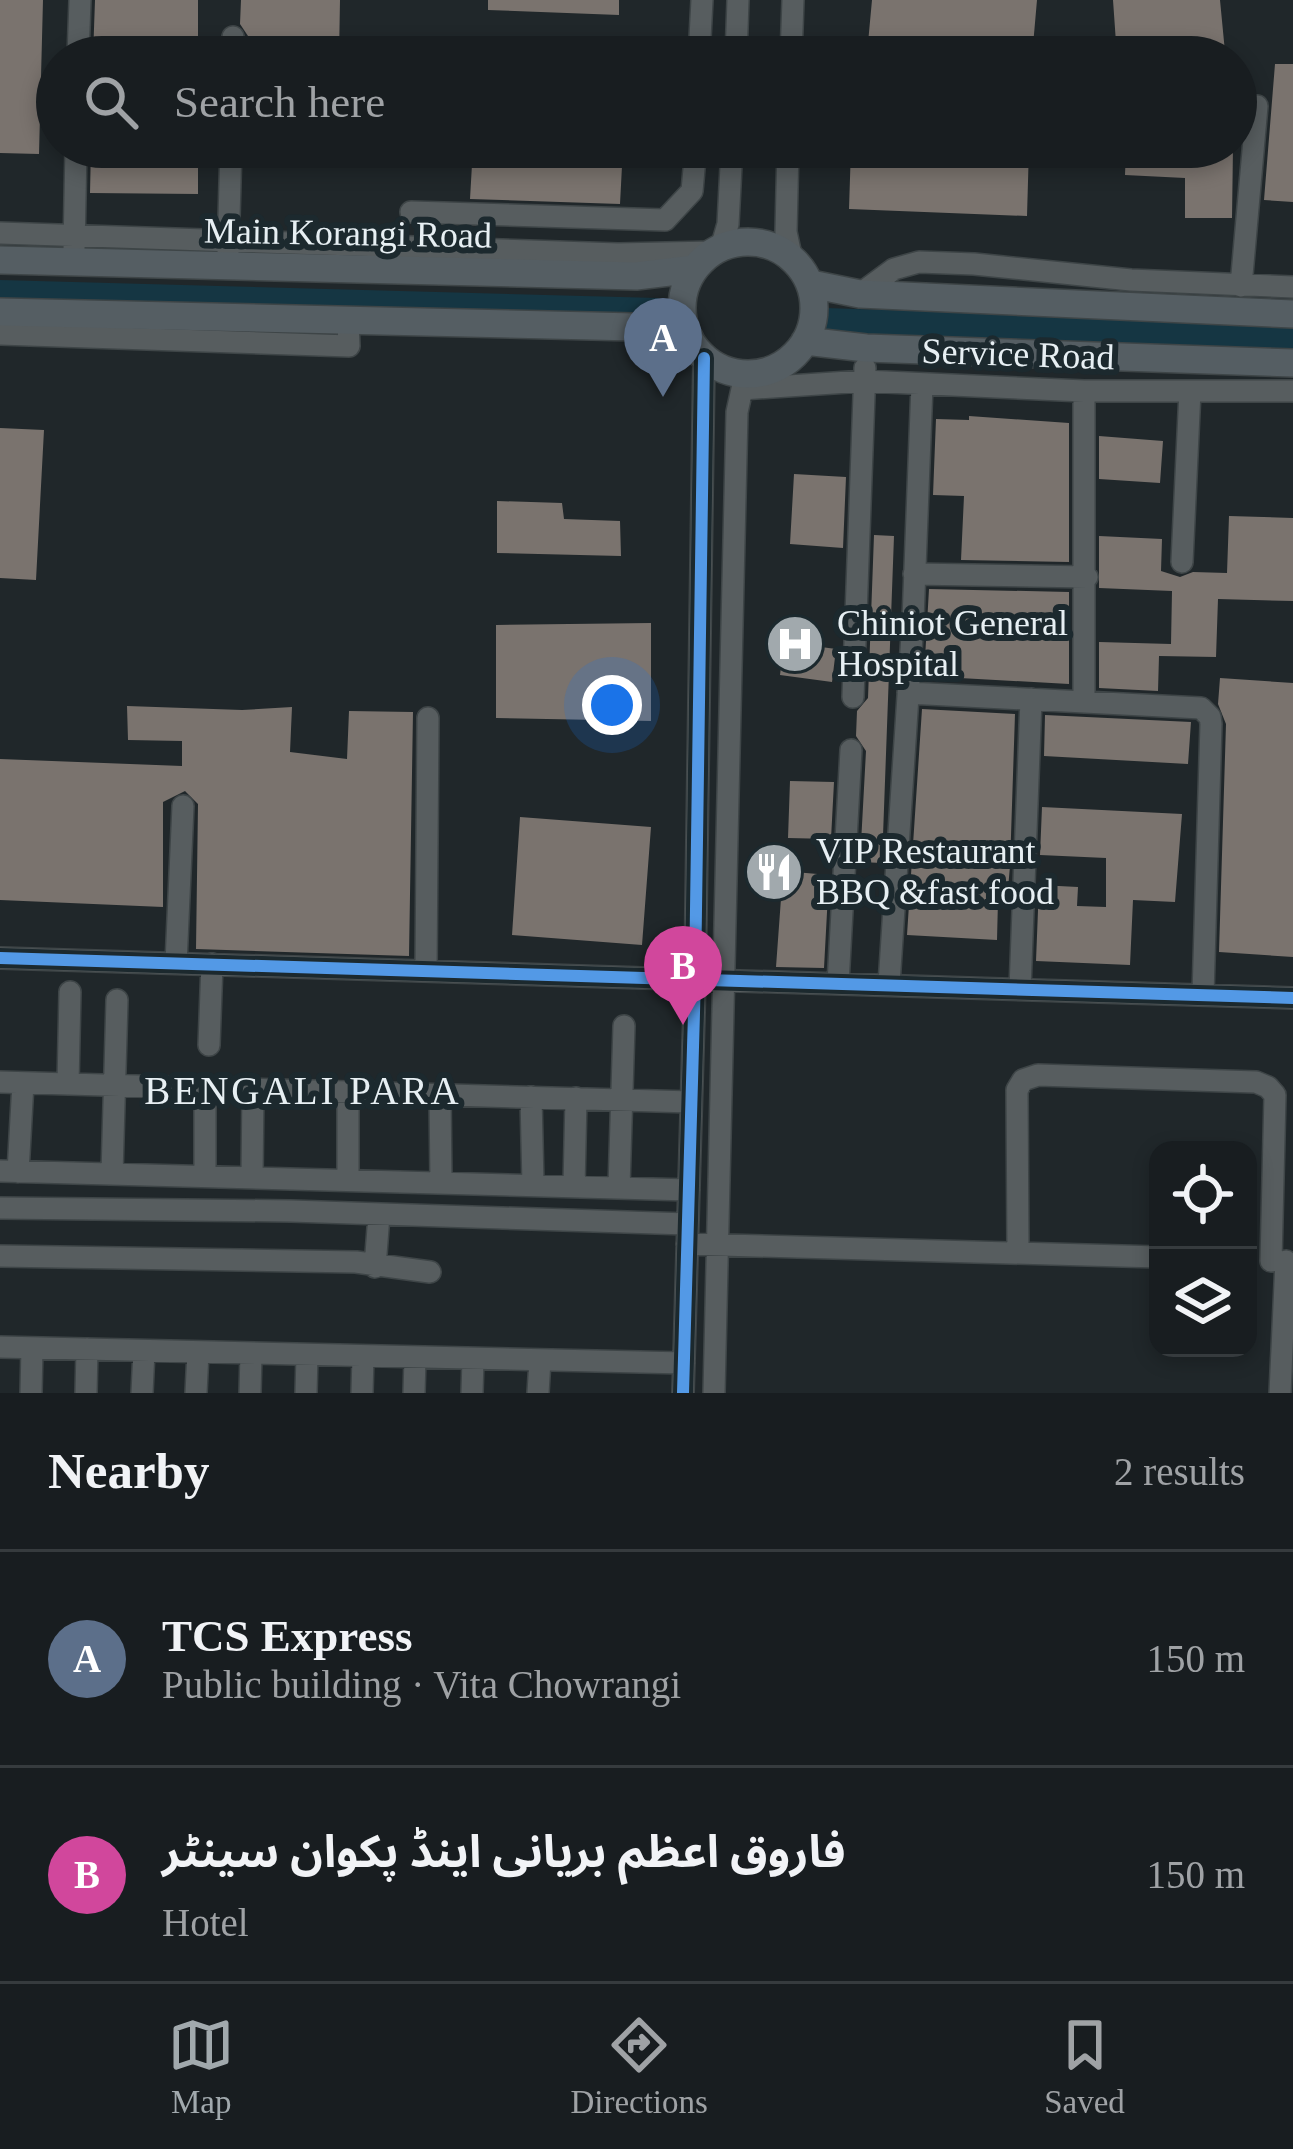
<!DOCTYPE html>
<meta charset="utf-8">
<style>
body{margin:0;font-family:"Times New Roman","Noto Sans Arabic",serif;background:#252a2d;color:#f1f3f6}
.controls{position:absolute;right:36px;bottom:36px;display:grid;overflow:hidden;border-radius:24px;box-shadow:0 6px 18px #0003}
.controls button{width:108px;height:108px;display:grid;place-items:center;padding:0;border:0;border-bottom:3px solid #363b3e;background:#181d20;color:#f1f3f6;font:60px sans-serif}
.you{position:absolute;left:612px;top:705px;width:42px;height:42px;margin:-30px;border:9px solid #fff;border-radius:50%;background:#1a73e8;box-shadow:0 0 0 18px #1a73e833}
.badge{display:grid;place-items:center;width:78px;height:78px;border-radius:50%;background:#a1a9ad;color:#fff;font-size:39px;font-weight:700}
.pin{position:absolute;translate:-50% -99px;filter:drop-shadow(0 3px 6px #0008)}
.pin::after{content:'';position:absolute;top:63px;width:42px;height:36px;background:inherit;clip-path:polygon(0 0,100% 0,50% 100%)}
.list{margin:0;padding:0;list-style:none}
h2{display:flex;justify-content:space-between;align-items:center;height:156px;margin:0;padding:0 48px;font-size:51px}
h2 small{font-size:39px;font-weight:400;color:#9fa2a5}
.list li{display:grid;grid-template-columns:78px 1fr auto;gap:36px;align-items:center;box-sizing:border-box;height:216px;padding:0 48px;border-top:3px solid #363b3e}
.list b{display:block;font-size:45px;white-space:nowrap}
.list p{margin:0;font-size:39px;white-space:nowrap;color:#9fa2a5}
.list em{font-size:39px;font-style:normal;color:#9fa2a5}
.icon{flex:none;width:66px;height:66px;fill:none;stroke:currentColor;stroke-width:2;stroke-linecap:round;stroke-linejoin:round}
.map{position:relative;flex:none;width:1293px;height:1393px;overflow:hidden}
.search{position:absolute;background:#181d20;box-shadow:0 6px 18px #0003;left:36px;right:36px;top:36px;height:132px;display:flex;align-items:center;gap:30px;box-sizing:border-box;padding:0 42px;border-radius:66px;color:#9fa2a5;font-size:45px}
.sheet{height:588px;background:#181d20}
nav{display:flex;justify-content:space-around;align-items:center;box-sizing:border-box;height:168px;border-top:3px solid #363b3e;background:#181d20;font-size:33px;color:#9fa2a5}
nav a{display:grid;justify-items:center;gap:6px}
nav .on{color:#a1a9ad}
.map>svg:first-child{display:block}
.green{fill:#153643}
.building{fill:#7a736e}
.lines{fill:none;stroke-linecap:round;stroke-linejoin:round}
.minor-casing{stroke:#3e4547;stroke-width:24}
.major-casing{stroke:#3e4547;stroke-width:30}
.minor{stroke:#575d5f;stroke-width:21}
.major{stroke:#555e63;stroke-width:27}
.cycleway-casing{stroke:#1c292e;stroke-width:20}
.cycleway{stroke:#5399e6;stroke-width:12}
.labels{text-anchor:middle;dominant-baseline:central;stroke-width:12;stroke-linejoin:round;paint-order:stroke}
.street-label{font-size:36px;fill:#e7eff3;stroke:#1c292e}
.poi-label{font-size:36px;fill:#e7eff3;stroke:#1c292e;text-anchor:start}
.neighbourhood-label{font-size:39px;letter-spacing:3px;fill:#e7eff3;stroke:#1c292e}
</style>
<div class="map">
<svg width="1293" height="1393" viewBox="0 0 1293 1393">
<rect width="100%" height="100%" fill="#20272a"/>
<path class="green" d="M0,280L658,298L663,302L655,318L0,301Z
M825,308L1293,323V349L825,335L821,333V313Z"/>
<path class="building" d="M0,0H43L39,154L0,153Z
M95,0H198V57H93Z
M241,0H340L339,57H248V36L240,24Z
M488,0H619V15L488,10Z
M872,0H1037L1032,57H854L855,43H868Z
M1113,0H1220L1225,52L1117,57Z
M1275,64H1293V202L1264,200Z
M91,147H198V194L90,193Z
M473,147H623L620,204L470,199Z
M851,147H1029L1027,216L849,209Z
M1126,147H1233L1232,218H1185V178L1125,175Z
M969,416L1069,423V562L961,560L964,496L933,495L936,419L969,420Z
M0,428L44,430L36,580L0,578Z
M1099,436L1163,441L1160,483L1099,479Z
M794,474L846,477L843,548L790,544Z
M497,501L562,503L564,519L620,521L621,556L497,553Z
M1229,516L1293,518V601L1218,599L1216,657L1159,656L1158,691L1099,688V642L1171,644L1172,591L1099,588V536L1162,539L1161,571L1180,577L1193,572L1227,573Z
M874,535L894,536L882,863L860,862L866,751L856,736L857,711L868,698Z
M929,589L1069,592V684L924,676Z
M651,623V721L496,718V625Z
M784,642L836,649L832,682L780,675Z
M1220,678L1293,683V957L1219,952L1226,724L1218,704Z
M127,706L242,710L292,707L290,752L347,759L349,711L413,712L409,956L196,949L198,804L185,791L163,802V907L0,900V759L182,766V741L128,740Z
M922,709L1015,714L1010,866L1007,900H998L997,940L907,935Z
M1045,715L1191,722L1188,764L1044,756Z
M790,781L834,782L831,839L788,838Z
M1042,807L1182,814L1175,902L1133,900L1130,965L1036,961L1039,885L1078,887L1077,906L1106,907V858L1040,855Z
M520,817L651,827L642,945L512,935Z
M783,871L829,875L824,968L776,967Z"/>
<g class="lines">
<g class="minor-casing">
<path id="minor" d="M78,57L80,0
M233,57V37
M699,57L702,0
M736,57L738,0
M791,57L793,0
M788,147L786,232L792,260
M411,212L665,220L692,191L696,147
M0,233L618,254L713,252
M721,248L728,224L732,147
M74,249L76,147
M228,253L231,147
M1241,286L1257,106
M860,294L894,269L919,262L974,264L1131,280L1293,287
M0,334L349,346L348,321
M742,389L864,381L1084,391H1293
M1182,562L1190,391
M914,574L1087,577
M908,693L1201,708L1210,717L1211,724L1203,995
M853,697L865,368
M1084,702V391
M0,958L1293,998
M176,963L183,806
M426,970L428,718
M838,983L851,750
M889,984L913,620L922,385
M1020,989L1031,699
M209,1045L212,964
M0,1082L691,1102
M68,1084L70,992
M440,1095L441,1182
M531,1097L533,1185
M0,1171L689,1190
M18,1172L23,1083
M112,1174L117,1000
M205,1176V1088
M252,1177L253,1090
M348,1179V1092
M574,1186L576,1098
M619,1187L624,1026
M0,1208L291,1211L687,1224
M687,1244L1158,1257
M1018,1252L1017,1090L1023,1080L1038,1075L1256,1082L1268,1087L1275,1095L1271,1261
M0,1256L356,1262L430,1272
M375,1267L379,1215
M0,1347L684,1363
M31,1393L32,1348
M86,1393L87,1349
M142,1393L144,1351
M196,1393L198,1352
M250,1393L251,1353
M306,1393L307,1355
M362,1393L363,1356
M414,1393L415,1358
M472,1393L473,1359
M538,1393L540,1360
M683,1393L695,978L704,358
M714,1393L737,412L742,389L754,374
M1280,1393L1286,1261"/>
</g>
<g class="major-casing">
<path id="major" d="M682 308a66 66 0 1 1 132 0a66 66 0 1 1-132 0Z
M0,260L636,276L694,269
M811,284L860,294L1293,314
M0,312L634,327L690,339
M805,341L866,348L1293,363"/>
</g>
<use href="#minor" class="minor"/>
<use href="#major" class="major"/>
<g class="cycleway-casing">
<path id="cycleway" d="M0,958L1293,998
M683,1393L695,978L704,358"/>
</g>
<use href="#cycleway" class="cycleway"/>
</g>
<defs>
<g id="hospital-disc" transform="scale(3)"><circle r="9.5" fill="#a1a9ad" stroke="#1c292e"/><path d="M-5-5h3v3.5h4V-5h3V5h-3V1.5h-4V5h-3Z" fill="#fff"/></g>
<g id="restaurant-disc" transform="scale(3)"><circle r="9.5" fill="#a1a9ad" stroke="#1c292e"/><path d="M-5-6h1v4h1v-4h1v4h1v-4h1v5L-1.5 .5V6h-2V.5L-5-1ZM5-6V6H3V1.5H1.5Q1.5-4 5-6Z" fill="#fff"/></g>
</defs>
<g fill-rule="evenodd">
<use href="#hospital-disc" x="795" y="644"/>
<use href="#restaurant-disc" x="774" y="872"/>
</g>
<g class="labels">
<g class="street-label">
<text transform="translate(348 233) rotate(1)">Main Korangi Road</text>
<text transform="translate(1018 354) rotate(2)">Service Road</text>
</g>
<g class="poi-label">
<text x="837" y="623">Chiniot General<tspan x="837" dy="41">Hospital</tspan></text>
<text x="816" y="851">VIP Restaurant<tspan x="816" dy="41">BBQ &amp;fast food</tspan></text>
</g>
<g class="neighbourhood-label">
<text x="303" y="1090">BENGALI PARA</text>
</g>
</g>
</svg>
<div class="controls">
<button><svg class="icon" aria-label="locate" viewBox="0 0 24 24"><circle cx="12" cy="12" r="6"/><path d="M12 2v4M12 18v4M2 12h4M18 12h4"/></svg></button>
<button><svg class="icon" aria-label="layers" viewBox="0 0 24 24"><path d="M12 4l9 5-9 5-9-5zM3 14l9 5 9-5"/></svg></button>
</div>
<div class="you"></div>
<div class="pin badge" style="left:663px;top:397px;background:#5c6f8a">A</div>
<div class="pin badge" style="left:683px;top:1025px;background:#d1479c">B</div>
<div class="search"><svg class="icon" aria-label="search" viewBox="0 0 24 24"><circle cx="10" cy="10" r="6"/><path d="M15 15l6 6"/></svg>Search here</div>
</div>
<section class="sheet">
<h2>Nearby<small>2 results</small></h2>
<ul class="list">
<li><span class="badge" style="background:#5c6f8a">A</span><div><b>TCS Express</b><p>Public building · Vita Chowrangi</p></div><em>150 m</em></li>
<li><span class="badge" style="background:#d1479c">B</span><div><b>فاروق اعظم بریانی اینڈ پکوان سینٹر</b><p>Hotel</p></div><em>150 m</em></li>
</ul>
</section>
<nav>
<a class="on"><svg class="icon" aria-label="map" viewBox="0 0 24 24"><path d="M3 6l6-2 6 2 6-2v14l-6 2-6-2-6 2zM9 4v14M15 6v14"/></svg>Map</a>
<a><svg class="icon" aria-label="directions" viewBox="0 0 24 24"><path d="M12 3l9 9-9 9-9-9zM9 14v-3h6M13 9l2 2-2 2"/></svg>Directions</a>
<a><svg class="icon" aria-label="saved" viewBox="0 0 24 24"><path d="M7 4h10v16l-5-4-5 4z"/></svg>Saved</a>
</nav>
